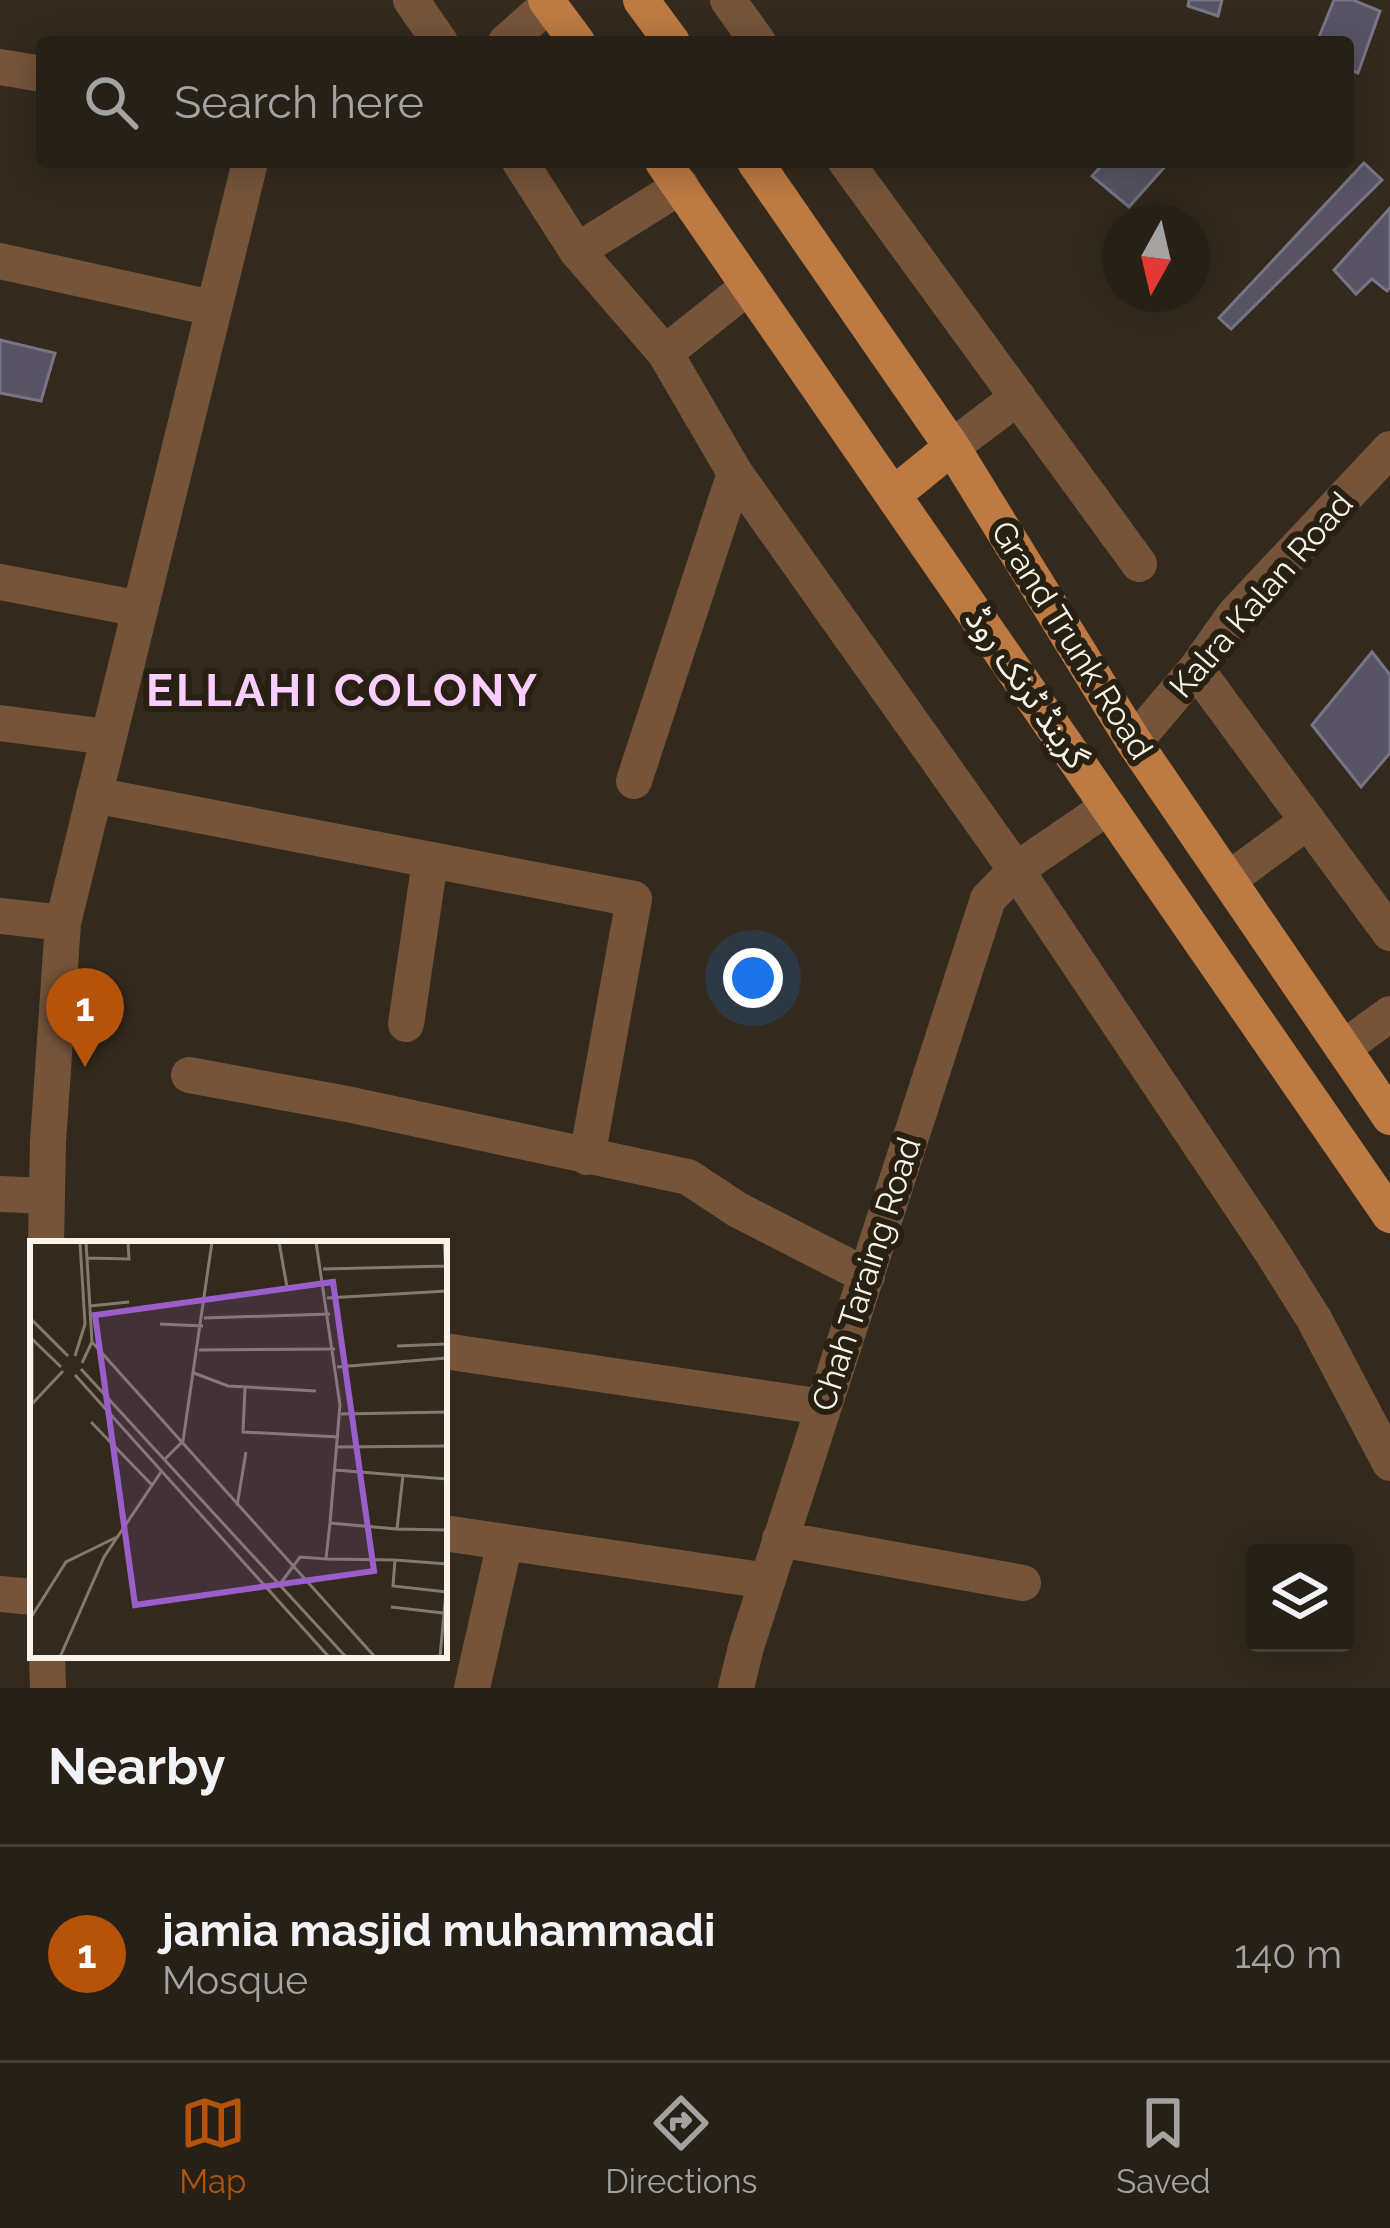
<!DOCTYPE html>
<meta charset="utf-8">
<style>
body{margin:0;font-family:Raleway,"Noto Sans Arabic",sans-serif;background:#2e281f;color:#f1f3f6}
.controls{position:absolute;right:36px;bottom:36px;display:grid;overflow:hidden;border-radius:12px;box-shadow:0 6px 30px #0003}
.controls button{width:108px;height:108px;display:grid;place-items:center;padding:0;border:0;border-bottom:3px solid #423e35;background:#262016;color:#f1f3f6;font:60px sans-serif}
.compass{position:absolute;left:1102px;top:204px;width:108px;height:108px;border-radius:50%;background:#262016;box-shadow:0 6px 30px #0003;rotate:188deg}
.you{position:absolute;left:753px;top:978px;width:42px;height:42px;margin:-30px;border:9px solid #fff;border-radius:50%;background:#1a73e8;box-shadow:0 0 0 18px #1a73e833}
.badge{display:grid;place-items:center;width:78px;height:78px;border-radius:50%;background:#b45309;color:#fff;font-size:39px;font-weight:700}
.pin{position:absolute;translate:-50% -99px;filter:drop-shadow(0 3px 6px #0008)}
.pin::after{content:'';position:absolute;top:63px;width:42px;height:36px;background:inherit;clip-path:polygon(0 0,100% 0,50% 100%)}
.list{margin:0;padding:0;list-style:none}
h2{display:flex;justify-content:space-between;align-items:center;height:156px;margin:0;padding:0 48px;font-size:51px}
h2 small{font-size:39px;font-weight:400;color:#a4a3a1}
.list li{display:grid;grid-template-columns:78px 1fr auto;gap:36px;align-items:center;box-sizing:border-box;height:216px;padding:0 48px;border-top:3px solid #423e35}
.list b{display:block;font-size:45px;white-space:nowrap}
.list p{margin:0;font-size:39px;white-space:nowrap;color:#a4a3a1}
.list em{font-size:39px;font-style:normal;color:#a4a3a1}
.icon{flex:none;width:66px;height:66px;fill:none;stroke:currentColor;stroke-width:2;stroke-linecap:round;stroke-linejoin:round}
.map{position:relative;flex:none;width:1390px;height:1688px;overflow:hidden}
.search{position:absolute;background:#262016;box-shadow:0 6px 30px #0003;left:36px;right:36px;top:36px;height:132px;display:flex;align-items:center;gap:30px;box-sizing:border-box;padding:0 42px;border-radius:12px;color:#a4a3a1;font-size:45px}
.sheet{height:372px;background:#262016}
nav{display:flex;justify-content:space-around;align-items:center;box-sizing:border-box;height:168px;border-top:3px solid #423e35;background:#262016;font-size:33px;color:#a4a3a1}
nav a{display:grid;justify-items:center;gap:6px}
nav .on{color:#b45309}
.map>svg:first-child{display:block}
.building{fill:#585464;stroke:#777485;stroke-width:3}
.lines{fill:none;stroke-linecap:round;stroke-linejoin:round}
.minor{stroke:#75543a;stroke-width:36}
.major{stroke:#bd7a42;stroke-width:36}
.labels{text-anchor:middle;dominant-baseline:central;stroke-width:12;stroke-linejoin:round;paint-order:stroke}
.street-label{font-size:33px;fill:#f9f3ea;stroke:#292014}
.district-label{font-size:45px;font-weight:bold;letter-spacing:3px;fill:#faceff;stroke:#292014}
.inset-road{fill:none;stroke:#827a6f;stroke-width:3}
.view{fill:#9a5eca;fill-opacity:0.15;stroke:#9a5eca;stroke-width:6}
.inset-edge{fill:none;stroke:#f9f3ea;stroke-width:6}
</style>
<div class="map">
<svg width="1390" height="1688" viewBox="0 0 1390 1688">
<rect width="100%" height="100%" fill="#332a1d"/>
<path class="building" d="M1189,0H1222L1218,16L1188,6Z
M1334,0H1353L1380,11L1358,73L1348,69V42H1317Z
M1105,162H1169L1129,207L1092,176Z
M1364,163L1382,180L1231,329L1219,318Z
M1390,208V288L1387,291L1372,279L1356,294L1334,270Z
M0,340L55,353L41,401L0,393Z
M1372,652L1390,675V753L1361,787L1312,725Z"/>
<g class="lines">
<path class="minor" d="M411,0L440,42
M728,0L758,42
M506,42L549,4
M0,67L42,74
M520,162L577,251L665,353L735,473L1016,870L1270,1249L1314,1319L1390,1463
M846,162L1139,564
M577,251L681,186
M0,261L212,308
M665,353L749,286
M952,447L1018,397
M0,582L140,609
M1196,669L1390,933
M0,723L107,737
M1134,742L1196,669L1234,615L1390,449
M634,781L735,473
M94,795L634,899L587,1157
M1228,880L1308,821
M0,916L63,923
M406,1024L430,861
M1343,1048L1390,1014
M189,1075L347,1104L688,1177L738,1210L867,1276
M0,1194L47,1196
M46,1244L48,1142L63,923L250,162
M444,1351L823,1407
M444,1533L767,1581
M780,1539L1023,1583
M0,1594L33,1597
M47,1655L48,1688
M472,1688L505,1542
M736,1688L746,1647L988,899L1016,870L1108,807"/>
<path class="major" d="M546,0L577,42
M641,0L672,42
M663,162L1390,1215
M755,162L952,447L1134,742L1390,1117
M893,495L952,447"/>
</g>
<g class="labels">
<g class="street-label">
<text transform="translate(1261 595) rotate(-49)">Kalra Kalan Road</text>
<text transform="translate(1072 640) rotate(58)">Grand Trunk Road</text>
<text transform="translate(1027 688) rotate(55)">گرینڈ ٹرنک روڈ</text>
<text transform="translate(866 1274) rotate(-72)">Chah Taraing Road</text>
</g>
<g class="district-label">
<text x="343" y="690">ELLAHI COLONY</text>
</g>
</g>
<g transform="translate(30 1241)">
<rect width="417" height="417" fill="#332a1d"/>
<path class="inset-road" d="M249,1L257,46M414,1L417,45M58,17L99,18L98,1M293,28L417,25M297,57L417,50M60,65L99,61M0,77L38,115M174,77L300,73M130,83L173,85M2,98V162M2,98L31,126M62,101L345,416M367,105L417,103M169,109L305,108M45,115L55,83L50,1M52,122L62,101L56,1M307,126L417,117M51,128L316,416M164,132L198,145L286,150M45,134L299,416M215,146L213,191L309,196M1,164L33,130M311,173L417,171M61,181L122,244M308,206L417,205M135,218L153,200L182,1M305,229L417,238M207,265L216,211M300,282L367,288L373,234M367,288L417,289M296,318L365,319L363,345L417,351M365,319L417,323M250,343L270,316L296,318L300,282L310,164L286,1M361,366L413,372M0,378L36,321L89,295M30,416L74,316L131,231M410,416L416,351"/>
<path class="view" d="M303,41L344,330L105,364L65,74Z"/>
<rect width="417" height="417" class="inset-edge"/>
</g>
</svg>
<div class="controls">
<button><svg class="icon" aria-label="layers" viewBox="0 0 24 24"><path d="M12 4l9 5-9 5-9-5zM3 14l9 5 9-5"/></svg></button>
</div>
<svg class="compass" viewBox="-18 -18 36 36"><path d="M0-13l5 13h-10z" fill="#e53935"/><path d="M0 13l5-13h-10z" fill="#a4a3a1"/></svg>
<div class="you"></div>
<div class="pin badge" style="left:85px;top:1067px">1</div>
<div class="search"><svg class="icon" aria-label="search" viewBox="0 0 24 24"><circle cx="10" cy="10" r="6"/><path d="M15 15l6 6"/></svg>Search here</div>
</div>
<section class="sheet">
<h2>Nearby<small></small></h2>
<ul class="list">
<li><span class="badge">1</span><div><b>jamia masjid muhammadi</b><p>Mosque</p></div><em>140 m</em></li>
</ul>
</section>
<nav>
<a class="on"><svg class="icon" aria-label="map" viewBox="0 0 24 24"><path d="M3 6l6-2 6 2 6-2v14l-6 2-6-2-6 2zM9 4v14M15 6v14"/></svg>Map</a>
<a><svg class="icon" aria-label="directions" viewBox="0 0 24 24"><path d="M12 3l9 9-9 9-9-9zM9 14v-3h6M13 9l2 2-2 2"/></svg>Directions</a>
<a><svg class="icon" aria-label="saved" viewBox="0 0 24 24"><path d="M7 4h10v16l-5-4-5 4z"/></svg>Saved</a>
</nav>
